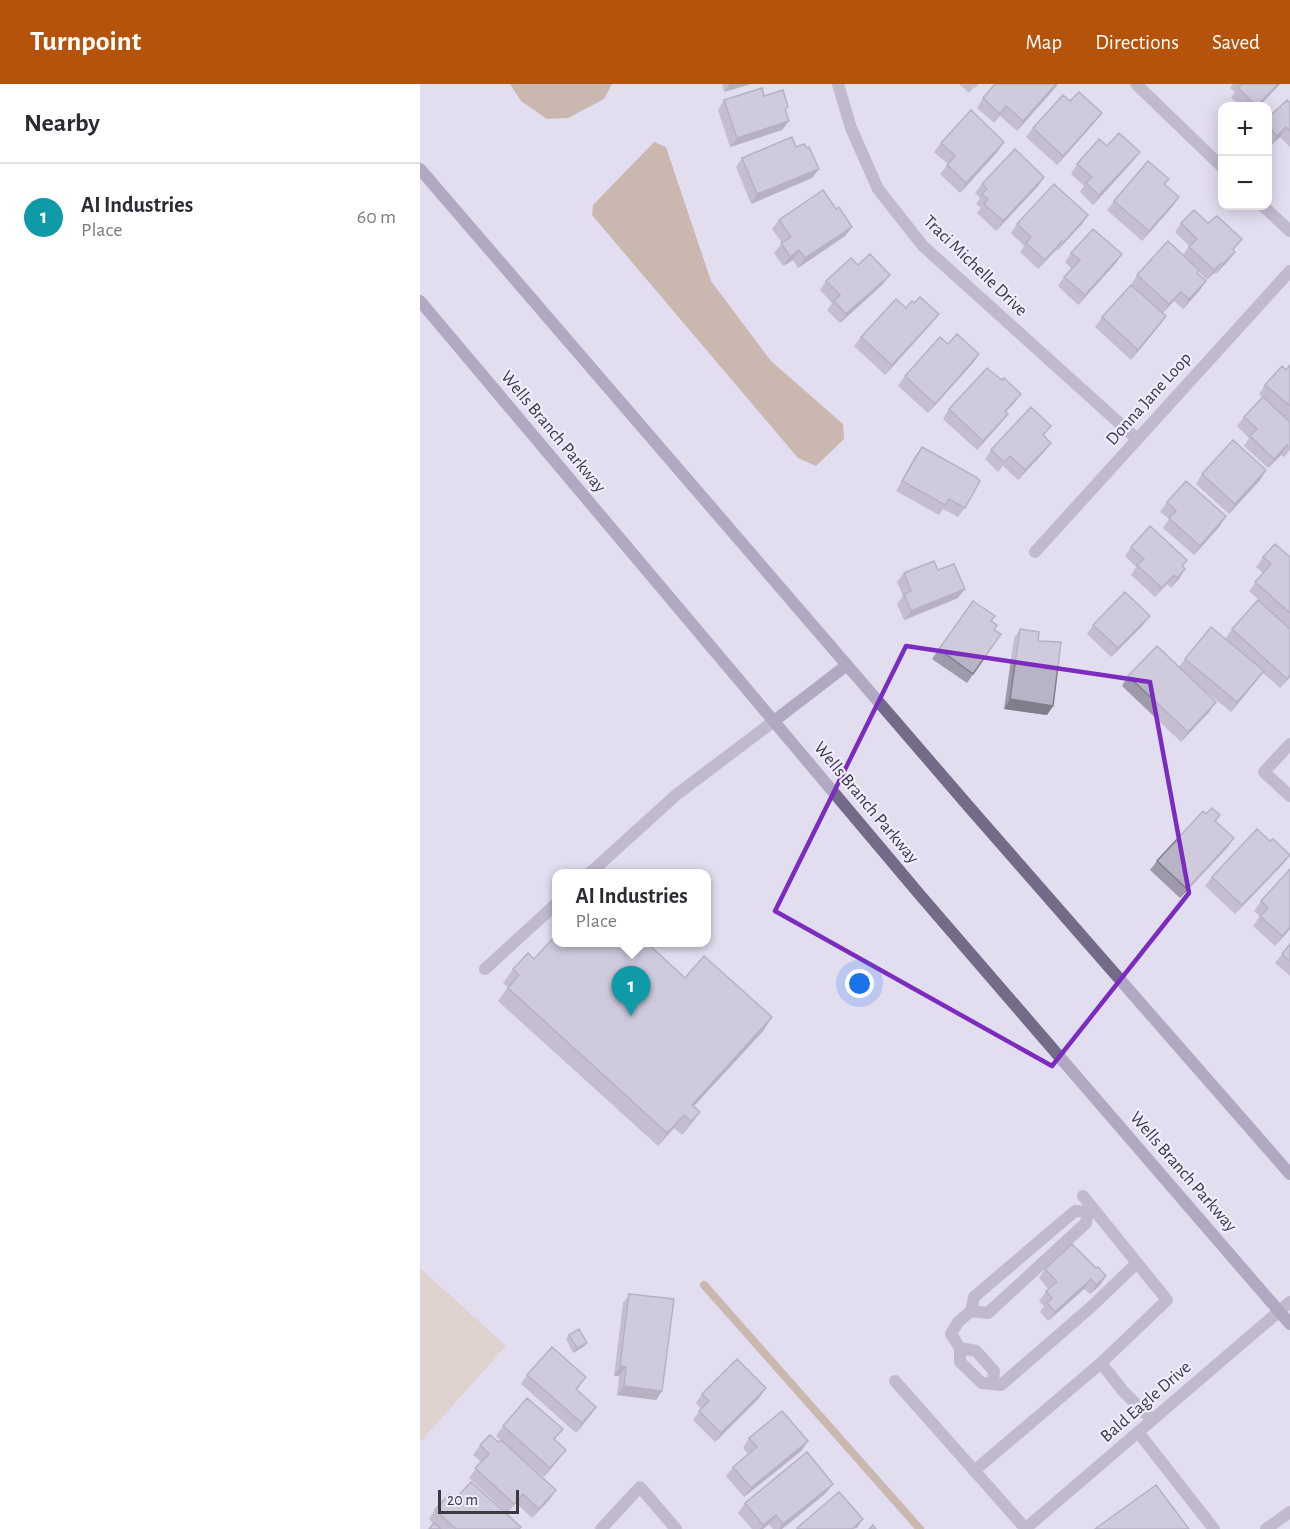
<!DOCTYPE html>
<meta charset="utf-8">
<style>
body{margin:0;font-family:"Alegreya Sans",sans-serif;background:#f7f7f7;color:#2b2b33}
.controls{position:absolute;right:18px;top:18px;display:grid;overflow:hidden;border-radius:12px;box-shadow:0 3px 15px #0003}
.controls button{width:54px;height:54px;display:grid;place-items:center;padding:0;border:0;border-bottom:2px solid #e1e1e2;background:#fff;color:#2b2b33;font:30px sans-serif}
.scale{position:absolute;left:18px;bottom:15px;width:81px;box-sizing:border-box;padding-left:6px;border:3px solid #3c3a41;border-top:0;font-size:16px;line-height:21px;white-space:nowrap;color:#3c3a41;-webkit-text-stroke:4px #f0ebfe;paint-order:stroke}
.you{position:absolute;left:440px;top:900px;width:21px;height:21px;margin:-15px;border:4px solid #fff;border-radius:50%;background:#1a73e8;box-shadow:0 0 0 9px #1a73e833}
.badge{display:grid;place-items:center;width:39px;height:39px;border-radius:50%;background:#b45309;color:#fff;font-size:20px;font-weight:700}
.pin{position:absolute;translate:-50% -50px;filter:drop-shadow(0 2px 3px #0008)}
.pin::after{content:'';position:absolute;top:32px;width:21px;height:18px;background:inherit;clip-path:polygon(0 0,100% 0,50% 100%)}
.popup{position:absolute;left:132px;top:785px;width:159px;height:78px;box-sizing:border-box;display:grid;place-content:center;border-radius:12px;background:#fff;filter:drop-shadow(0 2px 4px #0005);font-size:20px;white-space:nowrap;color:#7c7c81}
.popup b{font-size:22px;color:#2b2b33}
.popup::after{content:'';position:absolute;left:50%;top:100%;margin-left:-12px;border:12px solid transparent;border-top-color:#fff}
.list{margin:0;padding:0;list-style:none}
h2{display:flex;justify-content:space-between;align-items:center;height:78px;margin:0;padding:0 24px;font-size:26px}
h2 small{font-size:20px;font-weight:400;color:#7c7c81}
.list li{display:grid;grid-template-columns:39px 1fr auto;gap:18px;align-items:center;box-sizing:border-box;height:108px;padding:0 24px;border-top:2px solid #e1e1e2}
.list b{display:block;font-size:22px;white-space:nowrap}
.list p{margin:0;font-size:20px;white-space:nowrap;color:#7c7c81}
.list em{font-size:20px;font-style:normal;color:#7c7c81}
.map{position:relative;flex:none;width:870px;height:1445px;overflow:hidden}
header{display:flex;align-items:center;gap:36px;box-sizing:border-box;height:84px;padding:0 30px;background:#b45309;color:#fff}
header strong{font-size:28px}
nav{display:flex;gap:33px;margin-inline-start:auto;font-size:21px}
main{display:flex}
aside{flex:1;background:#fff}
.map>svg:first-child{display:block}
.green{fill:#dbc5a7}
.water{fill:#aa8c63}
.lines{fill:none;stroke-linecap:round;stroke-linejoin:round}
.stream{stroke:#aa8c63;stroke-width:8}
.service{stroke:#9791a5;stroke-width:12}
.minor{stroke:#9791a5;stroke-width:12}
.secondary{stroke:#746b88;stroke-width:12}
.wall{fill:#9f9aaa}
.shaded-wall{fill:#827d8b}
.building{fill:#b9b3c6;stroke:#827d8b;stroke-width:1.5}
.marked{fill:none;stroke:#7b2cbf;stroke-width:4.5;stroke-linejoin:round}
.labels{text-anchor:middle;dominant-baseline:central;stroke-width:4.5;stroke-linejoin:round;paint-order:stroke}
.street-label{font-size:18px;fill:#3c3a41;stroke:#f0ebfe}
</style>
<header>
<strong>Turnpoint</strong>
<nav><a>Map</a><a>Directions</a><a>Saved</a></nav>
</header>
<main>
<aside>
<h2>Nearby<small></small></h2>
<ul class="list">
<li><span class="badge" style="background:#0f9aa8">1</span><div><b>AI Industries</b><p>Place</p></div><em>60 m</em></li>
</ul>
</aside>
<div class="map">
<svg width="870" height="1445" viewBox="0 0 870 1445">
<rect width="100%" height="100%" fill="#e3ddf0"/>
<path class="green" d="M0,1184L86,1262L0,1358Z"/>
<path class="water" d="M90,0H192L184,15L148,34L127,35L101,17Z
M234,58L246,63L291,197L351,277L423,340L424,355L396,382L378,374L172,131L173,121Z"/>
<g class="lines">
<path class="stream" d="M284,1201L500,1445"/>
<path class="service" d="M169,790L256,711L354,637
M65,885L136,820
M668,1128L655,1127L554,1213L551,1227L538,1238L531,1250L540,1264V1278L562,1299L581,1301L671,1223L717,1179
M551,1227L568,1229L666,1139L668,1128L672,1124
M540,1264L556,1267L574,1287L573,1300
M681,1279L703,1307L732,1336
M475,1297L606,1445
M718,1348L794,1445
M554,1387L681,1279L747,1216L663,1112
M846,1445L870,1428"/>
<path class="minor" d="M418,0L431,44L458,105L503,162L717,355
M716,0L802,83
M843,122L870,147
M615,468L870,187
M870,660L844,688L870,712
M181,1445L220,1403L256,1445
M605,1445L870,1218"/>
<path class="secondary" d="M0,85L550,724L870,1090
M0,217L500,811L870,1240
M354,637L427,581"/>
</g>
<path class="wall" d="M302,0H331L304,8Z
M539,0H559L555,4L554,3L549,9Z
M813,0H860L839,22H821L811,14L815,8L810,4Z
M637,2L597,47L580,32L574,39L557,24L563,14Z
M344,12L366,27L369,37L362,46L310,63L298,26L304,16Z
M650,17L675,38L637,81L606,53L613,44Z
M870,19V63L860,53L851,61L848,58V34Z
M521,59L578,67L540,109L520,90L528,80L514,68Z
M687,62L720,68L713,77L673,121L660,108L664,102L651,90L657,80Z
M376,63L399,85L392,94L331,120L316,83L322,74Z
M624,93L618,102L576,147L557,129L561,124L556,120L560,114L555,109L562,100Z
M749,95L744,101L759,113L752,123L722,157L687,126L694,117Z
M416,125L432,143L425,152L378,184L373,176L363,182L354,169L362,159L352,145L359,136Z
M668,131L662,140L637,167L636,166L618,185L600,168L604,162L591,149L597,140Z
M761,139L815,168L808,177L796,190L794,189L787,196L778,187L777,189L786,197L780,206L763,225L754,217L742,229L746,232L739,242L711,276L675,243L682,233L711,201L717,191L763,171L769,162L755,148Z
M651,169L702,170L695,180L658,221L638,202L644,193L652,185L645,178Z
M438,181L463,200L420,239L407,226L412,219L400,206L406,197Z
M486,224L512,239L465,291L434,262L441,253Z
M528,260L559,270L553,279L508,329L478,302L485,292Z
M870,281V337L852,322L870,338V366L864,373L861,371L848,384L824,362L829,354L817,342L824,333L842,313L839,310L845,301L866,286Z
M582,296L601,310L594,319L586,328L588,330L581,339L557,366L523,335L529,325Z
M624,352L631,359L624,368L598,396L583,382L578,388L565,375L571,366Z
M502,363L545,424L538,433L523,425L519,431L476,407L495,372Z
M846,386L840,396L809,430L776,400L782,390Z
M747,418L800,442L774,471L743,444L749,435L740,428Z
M711,463L763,483L759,495L751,504L747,500L735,513L711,491L716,483L705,472Z
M843,473H870V593L860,604L843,589L811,628L779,602L790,627L761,658L702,602L708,592L759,583L765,575L805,555L812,545L865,540L829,507L843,489L836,483Z
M518,486L538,514L484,536L477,520L483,512L477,498L484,489Z
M553,517L571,537L574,546L581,550L547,599L512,575Z
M673,541H723L691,573L667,550Z
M600,545L618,557L633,622L627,631L584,625L594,554Z
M796,738L814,754L807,764L760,814L730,786L737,777Z
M850,757L870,771L863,780L815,830L785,802L792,793Z
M870,785V845L855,862L833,842L840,832L834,827L841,817Z
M870,860V892L855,879Z
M114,875L265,894L352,933L343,947L274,1022L280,1028L270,1041L262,1051L254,1044L238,1062L78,917L88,903L83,899L93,885Z
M676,1184L686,1192L679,1202L670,1210L664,1205L628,1237L620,1228L624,1222L619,1217L628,1205L619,1194L625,1185Z
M209,1210L242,1307L236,1316L197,1311L199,1292H194L203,1219Z
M149,1251L167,1259L163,1263L153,1269L146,1255Z
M107,1291L160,1302L157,1306L176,1323L156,1349L101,1300Z
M346,1304L339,1314L295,1358L273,1336L281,1325L276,1319L282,1310Z
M83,1342L139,1375L124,1393L76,1352Z
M329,1354L388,1357L381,1367L324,1413L306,1392L313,1383L328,1370L323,1364Z
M78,1358L136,1406L129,1416L112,1434L96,1419L87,1429L49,1394L61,1378L53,1371L60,1361Z
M413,1400L406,1409L362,1445H353L349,1440L343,1445H332L318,1429L325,1419Z
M35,1415L99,1445H9L13,1440L9,1435L15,1426Z"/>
<path class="shaded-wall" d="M310,0H331L304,8Z
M636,0H638L597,47L603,37Z
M858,0H860L839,22H837Z
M682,29L675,38L637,81L643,72Z
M369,37L362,46L310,63L317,54Z
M866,43L860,53L851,61L857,52Z
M584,58L578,67L540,109L546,99Z
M720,68L713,77L673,121L679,111Z
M399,85L392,94L331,120L337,110Z
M624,93L618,102L576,147L583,137Z
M759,113L752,123L722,157L729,147Z
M668,131L662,140L637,167L644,158Z
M432,143L425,152L378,184L385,174Z
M642,157L636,166L618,185L625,176Z
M379,166L373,176L363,182L370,173Z
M815,168L808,177L796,190L802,181Z
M702,170L695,180L658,221L665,211Z
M801,179L794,189L787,196L794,186Z
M470,191L463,200L420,239L426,230Z
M786,197L780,206L763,225L769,215Z
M761,208L754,217L742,230L749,220Z
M519,230L512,239L465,291L472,281Z
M746,232L739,242L711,276L718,266Z
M559,270L553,279L508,329L515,320Z
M601,310L594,319L578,336L585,327Z
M588,330L581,339L557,366L563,357Z
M631,359L624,368L598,396L605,386Z
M867,361L861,371L848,384L854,375Z
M846,386L840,396L809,430L815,420Z
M806,432L800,442L774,471L780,462Z
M765,485L759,495L751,504L757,494Z
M754,491L747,500L735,513L742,504Z
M545,505L538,514L484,536L491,527Z
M730,532L723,541L691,573L698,564Z
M844,587L837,596L811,628L817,618Z
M870,591V593L860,604L867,595Z
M590,615L633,622L627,631L584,625Z
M796,618L790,627L761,658L768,648Z
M814,754L807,764L760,814L767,805Z
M870,771L863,780L815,830L822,821Z
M870,843V845L855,862L862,852Z
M352,933L343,947L263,1034L272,1021Z
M280,1028L270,1041L262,1051L271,1037Z
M264,1031L254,1044L238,1062L247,1049Z
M686,1192L679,1202L670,1210L676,1201Z
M671,1195L664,1205L628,1237L635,1228Z
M167,1259L163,1263L153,1269L157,1264Z
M200,1282L206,1283L199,1292H194Z
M204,1302L242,1307L236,1316L197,1311Z
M346,1304L339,1314L295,1358L301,1349Z
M176,1323L170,1332L156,1349L162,1339Z
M388,1357L381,1367L324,1413L331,1404Z
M146,1366L139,1375L124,1393L130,1384Z
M413,1400L406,1409L362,1445H359L363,1440Z
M136,1406L129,1416L112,1434L119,1425Z
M103,1410L96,1419L87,1429L94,1420Z
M356,1431L349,1440L343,1445H340L343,1441Z
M443,1435L437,1444L432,1445Z"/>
<path class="building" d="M575,0H636L603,37L586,22L580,30L563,14Z
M822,0H858L837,22L818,4Z
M342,4L344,12L363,6L368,23L365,25L369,37L317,54L304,16Z
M659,8L682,29L643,72L613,44L643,11L650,17Z
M867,16L870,19V47L866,43L857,52L848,42V34Z
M551,26L584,58L546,99L527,81L535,72L521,59Z
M699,49L720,68L679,111L666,99L672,93L657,80L679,55L687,62Z
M372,53L376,63L384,60L387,64L389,63L399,85L337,110L322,74Z
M595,65L624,93L583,137L564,120L568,115L562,110L567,105L562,100Z
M728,77L749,95L744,100L759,113L729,147L694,117Z
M634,100L668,131L644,158L642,157L625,176L606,159L611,153L597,140Z
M403,106L416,125L419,123L432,143L385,174L379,166L370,173L361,159L371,153L359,136Z
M774,126L788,139L797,132L822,155L813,165L815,168L802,181L801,179L794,186L769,163L777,155L761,139Z
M673,145L702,170L665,211L644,193L660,176L651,169Z
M748,157L779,186L777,189L786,197L769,215L761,208L749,220L717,191Z
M450,170L470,191L426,230L414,217L420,211L406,197L431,174L438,181Z
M711,201L746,232L718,266L682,233Z
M500,213L519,230L472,281L441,253L476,215L486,224L492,217L494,219Z
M537,250L559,270L515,320L485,292L520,253L528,260Z
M870,281V322L845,301L862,282L866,286Z
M567,284L582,296L584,294L601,310L585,327L588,330L563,357L529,325Z
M843,313L870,338V364L867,361L854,375L830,352L837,345L824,333Z
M611,323L631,342L623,351L631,359L605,386L590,372L584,378L571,366Z
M813,356L846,386L815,420L782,390Z
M502,363L556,393L560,397L545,424L529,415L525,421L482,397Z
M766,397L806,432L780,462L749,434L756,427L747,418Z
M730,442L767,476L762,482L765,485L757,494L754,491L742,504L717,481L724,475L711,463Z
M855,460L870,473V529L835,498L851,480L843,473Z
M514,477L518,486L534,480L545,505L491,527L484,510L491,507L484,489Z
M705,508L730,532L698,564L673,541Z
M838,516L870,545V591L867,595L812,545Z
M553,517L575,532L571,537L577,541L574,546L581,550L553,590L519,565Z
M791,543L844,587L817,618L765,575Z
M600,545L619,548L618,557L641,558L633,622L590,615Z
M737,562L796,618L768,648L708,592Z
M792,724L800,731L795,737L814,754L767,805L737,777L783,727L786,730Z
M837,745L850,757L853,755L870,771L822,821L792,793Z
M870,785V843L862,852L840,832L848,824L841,817Z
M136,851V858H226L265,894L284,872L352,933L272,1021L280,1028L271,1037L264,1031L247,1049L88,904L99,891L93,885L108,869L114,875Z
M870,860V877L862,870Z
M652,1160L676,1184L678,1183L686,1192L676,1201L671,1195L635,1228L627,1219L632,1214L626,1207L637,1198L625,1185Z
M209,1210L254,1215L242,1307L204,1302L206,1283L200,1282Z
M159,1245L167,1259L157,1264L149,1251Z
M132,1263L166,1293L156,1305L176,1323L162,1339L107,1291Z
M317,1275L346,1304L301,1349L279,1327L289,1317L282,1310Z
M107,1314L143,1345L134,1355L146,1366L130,1384L83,1342Z
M362,1327L388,1357L331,1404L313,1383L337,1363L329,1354Z
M70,1351L78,1358L81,1356L136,1406L119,1425L103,1410L94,1420L55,1384L69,1370L60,1361Z
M387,1368L413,1400L363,1440L356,1431L343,1441L325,1419Z
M51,1398L101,1443L99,1445H36L15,1426L29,1410L35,1415Z
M736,1401L769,1445H675Z
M419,1408L443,1435L432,1445H378L377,1444Z
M14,1439L21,1445H9Z
M453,1441L456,1445H449Z"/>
<path d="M0 0H870V1445H0ZM486,562L730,598L769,809L632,982L355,827Z" fill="#e3ddf0" fill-opacity=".55" fill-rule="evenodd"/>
<path class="marked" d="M486,562L730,598L769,809L632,982L355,827Z"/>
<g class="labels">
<g class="street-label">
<text transform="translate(555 182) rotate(44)">Traci Michelle Drive</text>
<text transform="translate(729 315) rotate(-48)">Donna Jane Loop</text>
<text transform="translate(133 348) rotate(50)">Wells Branch Parkway</text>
<text transform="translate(446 719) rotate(50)">Wells Branch Parkway</text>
<text transform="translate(763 1088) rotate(49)">Wells Branch Parkway</text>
<text transform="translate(726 1318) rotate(-41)">Bald Eagle Drive</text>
</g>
</g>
</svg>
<div class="controls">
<button>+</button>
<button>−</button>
</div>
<div class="scale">20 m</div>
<div class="you"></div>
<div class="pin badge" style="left:211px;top:932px;background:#0f9aa8">1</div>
<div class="popup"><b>AI Industries</b>Place</div>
</div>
</main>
